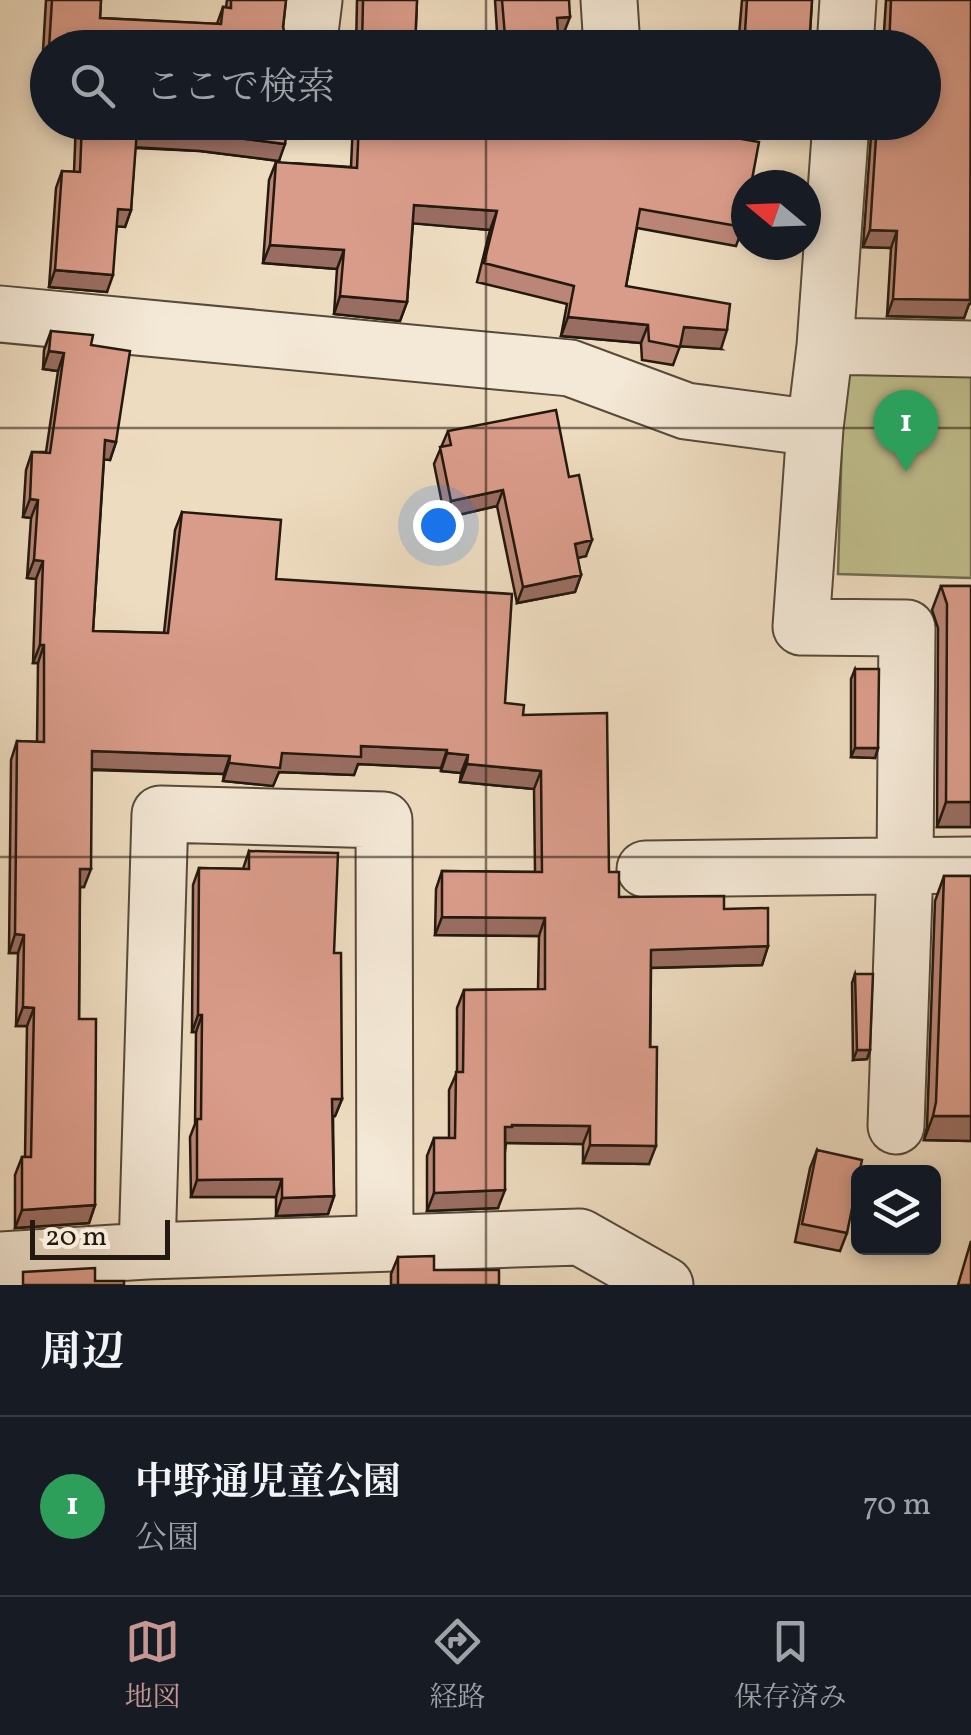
<!DOCTYPE html>
<html lang="ja">
<meta charset="utf-8">
<style>
body{margin:0;font-family:Vollkorn,"Noto Serif JP",serif;background:#242831;color:#f1f3f6}
.controls{position:absolute;right:30px;bottom:30px;display:grid;overflow:hidden;border-radius:15px;box-shadow:0 5px 15px #0003}
.controls button{width:90px;height:90px;display:grid;place-items:center;padding:0;border:0;border-bottom:2px solid #363941;background:#171b24;color:#f1f3f6;font:50px sans-serif}
.compass{position:absolute;left:731px;top:170px;width:90px;height:90px;border-radius:50%;background:#171b24;box-shadow:0 5px 15px #0003;rotate:289deg}
.scale{position:absolute;left:30px;bottom:25px;width:140px;box-sizing:border-box;padding-left:10px;border:5px solid #23190e;border-top:0;font-size:28px;line-height:35px;white-space:nowrap;color:#23190e;-webkit-text-stroke:8px #f4e8d6;paint-order:stroke}
.you{position:absolute;left:438px;top:525px;width:35px;height:35px;margin:-25px;border:8px solid #fff;border-radius:50%;background:#1a73e8;box-shadow:0 0 0 15px #1a73e833}
.badge{display:grid;place-items:center;width:65px;height:65px;border-radius:50%;background:#c59692;color:#fff;font-size:32px;font-weight:700}
.pin{position:absolute;translate:-50% -82px;filter:drop-shadow(0 2px 5px #0008)}
.pin::after{content:'';position:absolute;top:52px;width:35px;height:30px;background:inherit;clip-path:polygon(0 0,100% 0,50% 100%)}
.list{margin:0;padding:0;list-style:none}
h2{display:flex;justify-content:space-between;align-items:center;height:130px;margin:0;padding:0 40px;font-size:42px}
h2 small{font-size:32px;font-weight:400;color:#9ea1a6}
.list li{display:grid;grid-template-columns:65px 1fr auto;gap:30px;align-items:center;box-sizing:border-box;height:180px;padding:0 40px;border-top:2px solid #363941}
.list b{display:block;font-size:38px;white-space:nowrap}
.list p{margin:0;font-size:32px;white-space:nowrap;color:#9ea1a6}
.list em{font-size:32px;font-style:normal;color:#9ea1a6}
.icon{flex:none;width:55px;height:55px;fill:none;stroke:currentColor;stroke-width:2;stroke-linecap:round;stroke-linejoin:round}
.map{position:relative;flex:none;width:971px;height:1285px;overflow:hidden}
.search{position:absolute;background:#171b24;box-shadow:0 5px 15px #0003;left:30px;right:30px;top:30px;height:110px;display:flex;align-items:center;gap:25px;box-sizing:border-box;padding:0 35px;border-radius:55px;color:#9ea1a6;font-size:38px}
.sheet{height:310px;background:#171b24}
nav{display:flex;justify-content:space-around;align-items:center;box-sizing:border-box;height:140px;border-top:2px solid #363941;background:#171b24;font-size:28px;color:#9ea1a6}
nav a{display:grid;justify-items:center;gap:5px}
nav .on{color:#c59692}
.map>svg:first-child{display:block}
.green{fill:#c0be8d;stroke:#726c4e;stroke-width:2.5}
.lines{fill:none;stroke-linecap:round;stroke-linejoin:round}
.minor-casing{stroke:#564a3a;stroke-width:59}
.minor{stroke:#f4e8d6;stroke-width:55}
.wall{fill:#bb8677;stroke:#23190e;stroke-width:2.5}
.shaded-wall{fill:#996d61;stroke:#23190e;stroke-width:2.5}
.building{fill:#da9c8a;stroke:#23190e;stroke-width:2.5}
.grid{fill:none;stroke:#23190e;stroke-width:2.5;stroke-opacity:0.55}
</style>
<div class="map">
<svg width="971" height="1285" viewBox="0 0 971 1285">
<rect width="100%" height="100%" fill="#eedcc0"/>
<filter id="stains"><feTurbulence type="fractalNoise" baseFrequency=".002" numOctaves="4"/><feColorMatrix values="0 0 0 0 .2 0 0 0 0 .09 0 0 0 0 .02 0 0 0 .5 -.17"/></filter>
<radialGradient id="worn" r=".72"><stop offset=".6" stop-color="#630" stop-opacity="0"/><stop offset="1" stop-color="#630" stop-opacity=".3"/></radialGradient>
<path class="green" d="M844,367L971,370V578L838,574Z"/>
<g class="lines">
<g class="minor-casing">
<path id="minor" d="M609,0L612,48
M308,48L314,0
M845,48L848,0
M0,314L570,368L686,411L815,428L825,346L841,122
M825,346L971,349
M815,428L801,627L907,628L905,866L896,1126
M645,869L971,865
M147,1251L160,814L384,820L385,1243
M0,1260L147,1251L580,1237L665,1285"/>
</g>
<use href="#minor" class="minor"/>
</g>
<path class="wall" d="M46,0H101L100,18L217,24L223,7H226L227,0H286L283,27L288,48H48V104L40,103Z
M357,0H417L415,48H356Z
M495,0H569L563,35L558,36L559,48H498Z
M742,0H812L809,48H738Z
M886,0H971L969,304L964,318L887,316L891,248L863,247L872,122H924V48H883Z
M76,122H288L279,161L200,151L135,148L131,210L125,227L117,226L107,292L49,287L56,188L62,171L74,172Z
M353,122H663L743,227L736,246L637,228L626,286L721,349L680,346L673,365L642,360L641,343L561,336L567,304L477,282L490,230L413,223L407,302L400,321L334,314L337,269L263,263L269,180L276,162L351,167Z
M51,331L91,345L116,442L110,460L104,459L93,631L164,633L175,530L182,512L276,579L523,715L609,872L619,897L724,909L768,946L762,965L651,968L649,1164L583,1163V1144L506,1143L498,1208L427,1211V1156L434,1138H449V1090L457,1072V1008L464,990L538,989L539,936L435,935L436,889L442,871L535,872L534,789L460,782L461,773L441,771V768L358,764L354,775L279,772L273,786L223,781L224,774L92,770L84,887H80L79,1019L95,1205L89,1223L15,1228V1175L22,1157H25L27,1026H16L18,953H9L11,760L17,741L37,742L38,663H33L36,579L27,578L31,518L23,517L26,470L32,452H46L58,371L43,369L44,350Z
M448,431L569,477L586,556L577,558L581,575L575,592L517,603L497,506L445,518L434,464Z
M941,586H971V827H937L938,628L932,610Z
M855,669L878,748L875,758L851,757V679Z
M249,851L334,953L342,1099L335,1116H333L334,1196L328,1214L276,1216V1197H191L190,1137L195,1124L196,1032H192L193,885L199,868L243,869Z
M944,876H971V1141L924,1140L927,1127L935,901Z
M855,974L870,1050L867,1059L853,1060L852,983Z
M817,1150L847,1233L840,1251L795,1242L810,1168Z
M398,1257L434,1270L499,1285H391V1274Z"/>
<path class="shaded-wall" d="M570,17L563,35L551,36L557,18Z
M46,86H48V104L40,103Z
M137,130L206,134L285,144L279,161L200,151L131,147Z
M414,205L497,211L490,230L408,223Z
M118,209L131,210L125,227L112,226Z
M870,230L897,231L891,248L863,247Z
M270,245L344,250L337,269L263,263Z
M55,270L113,275L107,292L49,287Z
M971,287V304H969L964,318L887,316L893,299Z
M340,296L407,302L400,321L334,314Z
M568,317L648,325L641,343L561,336Z
M684,327L727,330L721,349L677,346Z
M49,351L64,353L58,371L43,369Z
M105,440L116,442L110,460L98,459Z
M503,490L497,506L445,518L451,501Z
M30,499L38,500L31,518L23,517Z
M592,540L586,556L569,560L575,544Z
M34,560L43,561L36,579L27,578Z
M581,575L575,592L517,603L523,587Z
M40,645H44L38,663H33Z
M361,746L447,750L441,768L358,764L354,775L279,772L273,786L223,781L229,763L282,753Z
M855,748H878L875,758L851,757Z
M92,751L230,756L224,774L86,769Z
M447,753L468,755L461,773L441,771Z
M467,764L541,771L534,789L460,782Z
M946,802H971V827H937Z
M80,869H91L84,887H73Z
M442,917L545,918L539,936L435,935Z
M15,934L24,935L18,953H9Z
M768,946L762,965L644,968L651,950Z
M23,1007L34,1008L27,1026H16Z
M198,1015H202L196,1032H192Z
M857,1050H870L867,1059L853,1060Z
M332,1099H342L335,1116L326,1117Z
M933,1116H971V1141L924,1140Z
M512,1125L590,1126L583,1144L506,1143L505,1145V1127Z
M590,1145L656,1146L649,1164L583,1163Z
M282,1179L276,1197H191L197,1180Z
M505,1190L498,1208L427,1211L434,1193Z
M334,1196L328,1214L276,1216L282,1198Z
M95,1205L89,1223L15,1228L22,1210Z"/>
<path class="building" d="M52,0H101L100,18L221,24L223,7L231,8V0H286L283,27L288,48H49Z
M363,0H417L415,48H362Z
M502,0H569L570,17L557,18L559,48H506Z
M747,0H812L809,48H744Z
M891,0H971L970,300L893,299L897,231L870,230L877,122H924V48H889Z
M82,122H288L285,144L206,134L137,130L131,210L118,209L113,275L55,270L62,171L80,172Z
M359,122H663L679,128L759,142L751,185H746V212L743,227L640,209L626,286L730,304L727,330L684,327L680,347L649,341L648,325L568,317L574,286L484,263L497,211L414,205L407,302L340,296L344,250L270,245L276,162L357,168Z
M51,331L93,335L91,345L130,351L116,442L105,440L93,631L168,633L182,512L281,520L276,579L512,594L505,703L524,705L523,715L607,713L609,872H619V897L724,896V909L768,908V946L651,950L650,1047H657L656,1146L590,1145V1126L512,1125V1127H505V1190L434,1193V1138H455L456,1072H463L464,990L545,989V918L442,917V871L542,872L541,771L467,764L468,755L447,753V750L361,746V757L282,753L280,768L229,763L230,756L92,751L91,869H80L79,1019H96L95,1205L22,1210V1157H31L34,1008L23,1007L24,935L15,934L17,741L44,742V645H40L43,561L34,560L38,500L30,499L32,452L50,453L64,353L49,351Z
M556,410L569,477L579,475L592,540L575,544L581,575L523,587L503,490L451,501L440,447L451,445L448,431Z
M941,586H971V802H946L947,604Z
M855,669H879L878,748H855Z
M249,851L338,853L334,953H341L342,1099H332L334,1196L282,1198V1179L197,1180V1119H201L202,1015H198L199,868L249,869Z
M944,876H971V1116H933L936,1102Z
M855,974H873L870,1050H857Z
M817,1150L862,1160L847,1233L802,1224Z
M971,1241V1285H958Z
M434,1256V1270H499V1285H398V1257Z
M95,1268V1281H124V1285H23V1272Z"/>
<path class="grid" d="M486,0V48M486,122V1285M0,428H971M0,857H971"/>
<rect width="100%" height="100%" filter="url(#stains)"/>
<rect width="100%" height="100%" fill="url(#worn)"/>
</svg>
<div class="controls">
<button><svg class="icon" aria-label="layers" viewBox="0 0 24 24"><path d="M12 4l9 5-9 5-9-5zM3 14l9 5 9-5"/></svg></button>
</div>
<svg class="compass" viewBox="-18 -18 36 36"><path d="M0-13l5 13h-10z" fill="#e53935"/><path d="M0 13l5-13h-10z" fill="#9ea1a6"/></svg>
<div class="scale">20 m</div>
<div class="you"></div>
<div class="pin badge" style="left:906px;top:472px;background:#2e9e5b">1</div>
<div class="search"><svg class="icon" aria-label="search" viewBox="0 0 24 24"><circle cx="10" cy="10" r="6"/><path d="M15 15l6 6"/></svg>ここで検索</div>
</div>
<section class="sheet">
<h2>周辺<small></small></h2>
<ul class="list">
<li><span class="badge" style="background:#2e9e5b">1</span><div><b>中野通児童公園</b><p>公園</p></div><em>70 m</em></li>
</ul>
</section>
<nav>
<a class="on"><svg class="icon" aria-label="map" viewBox="0 0 24 24"><path d="M3 6l6-2 6 2 6-2v14l-6 2-6-2-6 2zM9 4v14M15 6v14"/></svg>地図</a>
<a><svg class="icon" aria-label="directions" viewBox="0 0 24 24"><path d="M12 3l9 9-9 9-9-9zM9 14v-3h6M13 9l2 2-2 2"/></svg>経路</a>
<a><svg class="icon" aria-label="saved" viewBox="0 0 24 24"><path d="M7 4h10v16l-5-4-5 4z"/></svg>保存済み</a>
</nav>
